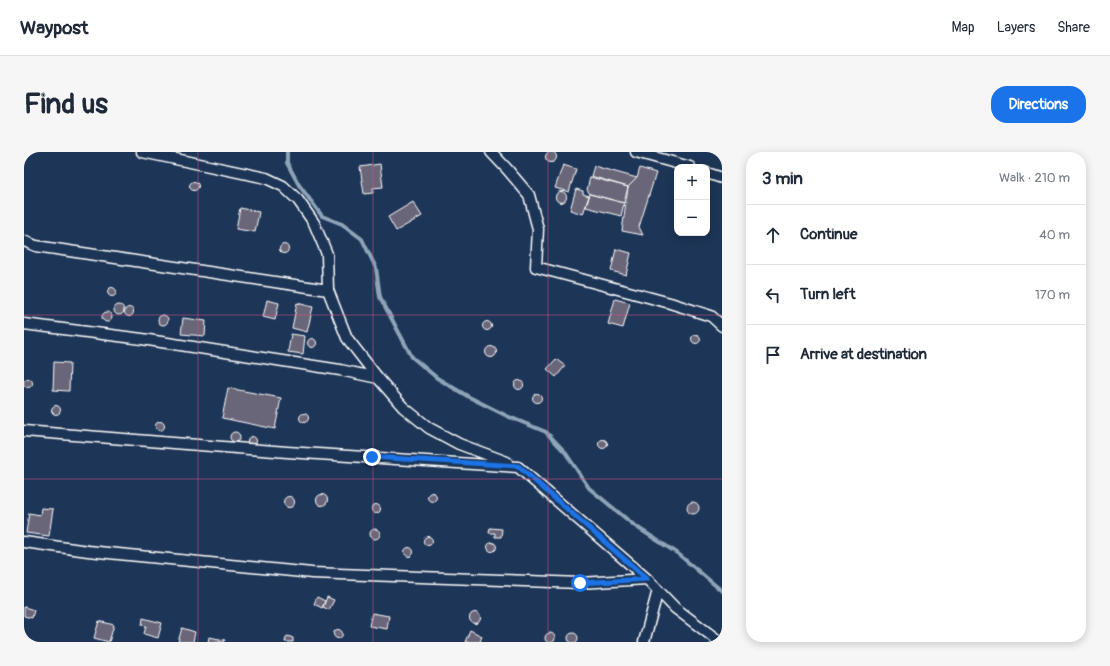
<!DOCTYPE html>
<meta charset="utf-8">
<style>
body{margin:0;font-family:Pangolin,sans-serif;background:#f6f6f7;color:#1f2937}
.controls{position:absolute;right:12px;top:12px;display:grid;overflow:hidden;border-radius:8px;box-shadow:0 2px 10px #0003}
.controls button{width:36px;height:36px;display:grid;place-items:center;padding:0;border:0;border-bottom:1px solid #e0e1e3;background:#fff;color:#1f2937;font:20px sans-serif}
.stop{position:absolute;width:12px;height:12px;margin:-9px;border:3px solid #1a73e8;border-radius:50%;background:#fff}
.stop.end{background:#1a73e8;border-color:#fff;box-shadow:0 1px 4px #0008}
.list{margin:0;padding:0;list-style:none}
h2{display:flex;justify-content:space-between;align-items:center;height:52px;margin:0;padding:0 16px;font-size:17px}
h2 small{font-size:13px;font-weight:400;color:#747a83}
.list li{display:grid;grid-template-columns:26px 1fr auto;gap:12px;align-items:center;box-sizing:border-box;height:60px;padding:0 16px;border-top:1px solid #e0e1e3}
.list b{display:block;font-size:15px;white-space:nowrap}
.list em{font-size:13px;font-style:normal;color:#747a83}
.icon{flex:none;width:22px;height:22px;fill:none;stroke:currentColor;stroke-width:2;stroke-linecap:round;stroke-linejoin:round}
.map{position:relative;flex:none;width:698px;height:490px;overflow:hidden;border-radius:16px}
header{display:flex;align-items:center;gap:24px;box-sizing:border-box;height:56px;padding:0 20px;background:#fff;border-bottom:1px solid #e0e1e3}
header strong{font-size:19px}
nav{display:flex;gap:22px;margin-inline-start:auto;font-size:14px}
.intro{display:flex;align-items:center;justify-content:space-between;box-sizing:border-box;height:96px;padding:0 24px}
h1{margin:0;font-size:28px}
.button{padding:10px 18px;border-radius:16px;background:#1a73e8;color:#fff;font-size:14px;font-weight:700}
main{display:flex;gap:24px;padding:0 24px}
aside{flex:1;background:#fff;border-radius:16px;box-shadow:0 2px 10px #0003}
.map>svg:first-child{display:block}
.lines{fill:none;stroke-linecap:round;stroke-linejoin:round}
.stream{stroke:#8ea4b8;stroke-width:4}
.building{fill:#6b6679;stroke:#fff}
.minor-casing{stroke:#fff;stroke-width:13}
.minor{stroke:#1d3557;stroke-width:10}
.route{stroke:#1a73e8;stroke-width:5}
.grid{fill:none;stroke:#d15284;stroke-width:1;stroke-opacity:0.55}
</style>
<header>
<strong>Waypost</strong>
<nav><a>Map</a><a>Layers</a><a>Share</a></nav>
</header>
<div class="intro"><h1>Find us</h1><a class="button">Directions</a></div>
<main>
<div class="map">
<svg width="698" height="490" viewBox="0 0 698 490">
<rect width="100%" height="100%" fill="#1d3557"/>
<filter id="ink" filterUnits="userSpaceOnUse"><feTurbulence type="fractalNoise" baseFrequency=".025" numOctaves="2"/><feDisplacementMap in="SourceGraphic" scale="8" xChannelSelector="R" yChannelSelector="G"/><feConvolveMatrix kernelMatrix="1 2 1 2 8 2 1 2 1" color-interpolation-filters="sRGB"/></filter>
<g filter="url(#ink)">
<g class="lines">
<path class="stream" d="M263,0V11L275,33L298,64L318,72L338,87L352,116L356,145L388,205L413,226L445,245L483,264L522,280L541,300L565,336L611,374L653,401L698,439"/>
</g>
<path class="building" d="M521.5 5a5.5 5.5 0 1 1 11 0a5.5 5.5 0 1 1-11 0Z
M356,12L359,35L349,36V41L340,42L336,15Z
M539,13L552,17L545,40L531,36Z
M570,14L613,26L604,35L567,24Z
M616,16L632,21L615,75L619,83L598,79L604,35L613,26Z
M566,25L604,35L600,51L566,42L563,38Z
M165.5 34a4.5 4.5 0 1 1 9 0a4.5 4.5 0 1 1-9 0Z
M552,37L559,39V42L565,44L559,62L546,58Z
M531.5 45a5.5 5.5 0 1 1 11 0a5.5 5.5 0 1 1-11 0Z
M566,42L600,51L597,64L562,55Z
M389,50L398,64L372,79L364,65Z
M216,56L235,60L231,80L212,77Z
M255.5 97a4.5 4.5 0 1 1 9 0a4.5 4.5 0 1 1-9 0Z
M592,97L607,101L602,123L587,119Z
M83.5 140a4.5 4.5 0 1 1 9 0a4.5 4.5 0 1 1-9 0Z
M591,147L606,151L599,176L584,172Z
M243,148L255,151L251,168L239,165Z
M273,151L289,155L283,180L268,176Z
M90 158a5 5 0 1 1 10 0a5 5 0 1 1-10 0Z
M100.5 160a4.5 4.5 0 1 1 9 0a4.5 4.5 0 1 1-9 0Z
M78 165a5 5 0 1 1 10 0a5 5 0 1 1-10 0Z
M134 168a5 5 0 1 1 10 0a5 5 0 1 1-10 0Z
M159,166L182,169L181,184L157,182Z
M458.5 174a4.5 4.5 0 1 1 9 0a4.5 4.5 0 1 1-9 0Z
M267,182L281,184L279,202L264,200Z
M667.5 187a4.5 4.5 0 1 1 9 0a4.5 4.5 0 1 1-9 0Z
M283.5 191a4.5 4.5 0 1 1 9 0a4.5 4.5 0 1 1-9 0Z
M461.5 200a5.5 5.5 0 1 1 11 0a5.5 5.5 0 1 1-11 0Z
M532,207L541,214L532,225L523,217Z
M30,210L46,211L45,239L29,238Z
M-0.5 231a4.5 4.5 0 1 1 9 0a4.5 4.5 0 1 1-9 0Z
M490.5 233a4.5 4.5 0 1 1 9 0a4.5 4.5 0 1 1-9 0Z
M204,236L257,246L251,277L198,266Z
M508.5 246a4.5 4.5 0 1 1 9 0a4.5 4.5 0 1 1-9 0Z
M27.5 258a4.5 4.5 0 1 1 9 0a4.5 4.5 0 1 1-9 0Z
M275.5 266a4.5 4.5 0 1 1 9 0a4.5 4.5 0 1 1-9 0Z
M131.5 274a4.5 4.5 0 1 1 9 0a4.5 4.5 0 1 1-9 0Z
M206 285a5 5 0 1 1 10 0a5 5 0 1 1-10 0Z
M223.5 289a4.5 4.5 0 1 1 9 0a4.5 4.5 0 1 1-9 0Z
M574.5 292a4.5 4.5 0 1 1 9 0a4.5 4.5 0 1 1-9 0Z
M403.5 345a4.5 4.5 0 1 1 9 0a4.5 4.5 0 1 1-9 0Z
M292.5 348a5.5 5.5 0 1 1 11 0a5.5 5.5 0 1 1-11 0Z
M259.5 350a5.5 5.5 0 1 1 11 0a5.5 5.5 0 1 1-11 0Z
M663 356a6 6 0 1 1 12 0a6 6 0 1 1-12 0Z
M347.5 357a4.5 4.5 0 1 1 9 0a4.5 4.5 0 1 1-9 0Z
M17,356L29,357L25,384L2,381L5,361L16,363Z
M466,376L478,377L477,385H471V381H465Z
M346 382a5 5 0 1 1 10 0a5 5 0 1 1-10 0Z
M399.5 389a4.5 4.5 0 1 1 9 0a4.5 4.5 0 1 1-9 0Z
M463.5 395a4.5 4.5 0 1 1 9 0a4.5 4.5 0 1 1-9 0Z
M380.5 400a4.5 4.5 0 1 1 9 0a4.5 4.5 0 1 1-9 0Z
M293,445L301,449L298,456L290,452Z
M303,445L310,448L305,458L299,455Z
M0,455L10,458L8,466L0,464Z
M445.5 466a5.5 5.5 0 1 1 11 0a5.5 5.5 0 1 1-11 0Z
M348,461L365,464L363,477L345,474Z
M119,466L138,471L134,486L120,482L122,474L118,473Z
M75,469L90,473L85,490L70,486Z
M158,476L171,480L169,490H154Z
M309.5 482a4.5 4.5 0 1 1 9 0a4.5 4.5 0 1 1-9 0Z
M446,478L458,484L456,490H441Z
M544 486a5 5 0 1 1 10 0a5 5 0 1 1-10 0Z
M521 486a5 5 0 1 1 10 0a5 5 0 1 1-10 0Z
M264,484L269,486V490H261L262,485Z
M185,485L201,488L200,490H184Z"/>
<g class="lines">
<g class="minor-casing">
<path id="minor" d="M118,0L242,26L259,34L274,48L290,71L303,102L304,138L313,161L323,186L354,226L379,255L405,276L435,292L483,310
M467,0L483,17L505,43L514,77L512,115L646,151L687,164L698,174
M612,0L666,15
M683,21L698,26
M0,89L12,94L304,138
M0,172L118,187L316,218L354,226
M0,279L263,300L494,315L623,427L651,456L696,490
M0,390L64,399L288,421L556,431L623,427
M620,490L634,438"/>
</g>
<use href="#minor" class="minor"/>
</g>
</g>
<g class="lines" filter="url(#ink)">
<path class="route" d="M348,305L494,314L623,427L556,431"/>
</g>
<path class="grid" d="M174,0V490M349,0V490M524,0V490M0,163H698M0,327H698"/>
</svg>
<div class="controls">
<button>+</button>
<button>−</button>
</div>
<div class="stop" style="left:556px;top:431px"></div>
<div class="stop end" style="left:348px;top:305px"></div>
</div>
<aside>
<h2>3 min<small>Walk · 210 m</small></h2>
<ul class="list">
<li><svg class="icon" aria-label="ahead" viewBox="0 0 24 24"><path d="M12 20V5M6 11l6-6 6 6"/></svg><div><b>Continue</b></div><em>40 m</em></li>
<li><svg class="icon" aria-label="left" viewBox="0 0 24 24"><path d="M17 20v-9H6M10 6l-5 5 5 5"/></svg><div><b>Turn left</b></div><em>170 m</em></li>
<li><svg class="icon" aria-label="arrive" viewBox="0 0 24 24"><path d="M6 21V4h12l-3 4 3 4H6"/></svg><div><b>Arrive at destination</b></div></li>
</ul>
</aside>
</main>
